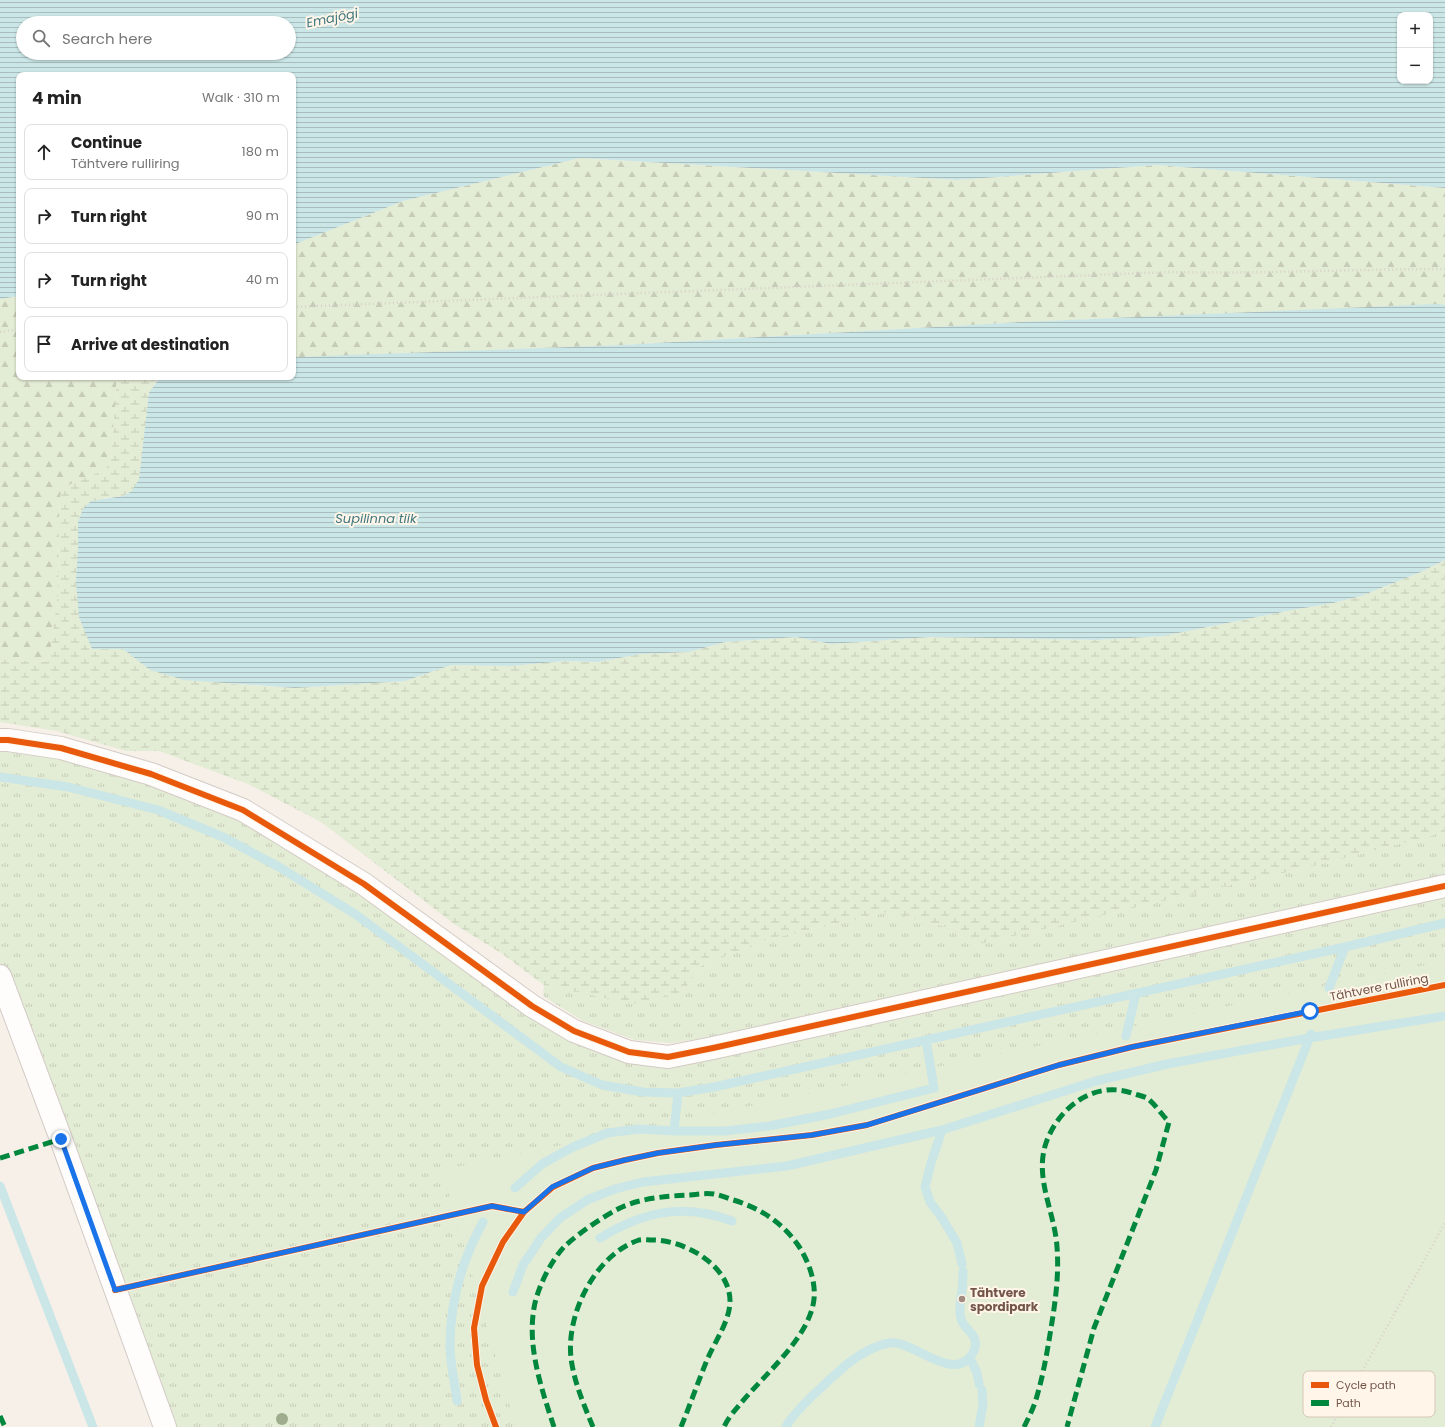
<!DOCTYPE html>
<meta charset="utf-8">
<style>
body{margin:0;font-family:Poppins,sans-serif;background:#f6f6f6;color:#222}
.controls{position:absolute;right:12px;top:12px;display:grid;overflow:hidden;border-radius:8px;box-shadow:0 1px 3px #0004}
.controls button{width:36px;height:36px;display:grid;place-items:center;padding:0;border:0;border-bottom:1px solid #e0e0e0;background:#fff;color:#222;font:20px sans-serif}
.stop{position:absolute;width:12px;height:12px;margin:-9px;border:3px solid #1a73e8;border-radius:50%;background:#fff}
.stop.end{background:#1a73e8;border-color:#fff;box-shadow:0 1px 4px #0008}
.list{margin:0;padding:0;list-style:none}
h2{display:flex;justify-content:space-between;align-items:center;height:52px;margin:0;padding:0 16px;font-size:17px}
h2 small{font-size:13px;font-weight:400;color:#767676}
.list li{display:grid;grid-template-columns:26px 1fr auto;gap:12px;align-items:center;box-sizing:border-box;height:56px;margin:0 8px 8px;padding:0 8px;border:1px solid #e0e0e0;border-radius:8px}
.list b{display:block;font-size:15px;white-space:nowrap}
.list p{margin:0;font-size:13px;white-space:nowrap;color:#767676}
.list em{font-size:13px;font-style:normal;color:#767676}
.icon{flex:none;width:22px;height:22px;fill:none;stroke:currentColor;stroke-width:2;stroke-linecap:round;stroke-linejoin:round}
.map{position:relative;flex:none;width:1445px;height:1427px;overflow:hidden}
.search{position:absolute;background:#fff;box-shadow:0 1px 3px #0004;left:16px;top:16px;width:280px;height:44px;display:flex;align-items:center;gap:10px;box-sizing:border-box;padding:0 14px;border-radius:22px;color:#767676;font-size:15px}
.panel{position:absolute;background:#fff;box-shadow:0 1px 3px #0004;left:16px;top:72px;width:280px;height:308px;border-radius:8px}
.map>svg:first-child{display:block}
.grass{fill:url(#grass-tufts)}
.forest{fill:url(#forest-firs)}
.wetland{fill:url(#wetland-marsh)}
.garden{fill:#e3ecd4}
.water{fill:url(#water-rules);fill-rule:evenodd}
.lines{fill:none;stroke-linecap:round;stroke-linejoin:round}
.stream{stroke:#cbe6e6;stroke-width:9}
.minor-casing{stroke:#d4cbc6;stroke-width:24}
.path{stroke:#d9d0cd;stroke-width:2.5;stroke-dasharray:1 3;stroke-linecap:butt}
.minor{stroke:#fefdfc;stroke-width:22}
.quiet{stroke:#00873e;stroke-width:5;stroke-dasharray:10 5;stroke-linecap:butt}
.cycleway-casing{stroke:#fff5e9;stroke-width:8}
.cycleway{stroke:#e8590c;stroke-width:6}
.tree{fill:#9eae8d}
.route{stroke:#1a73e8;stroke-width:5}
.poi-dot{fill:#a18b82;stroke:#fff5e9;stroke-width:1.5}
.labels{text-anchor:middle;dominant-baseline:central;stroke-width:4;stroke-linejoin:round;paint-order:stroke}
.street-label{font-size:12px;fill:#73554a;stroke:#fff5e9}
.poi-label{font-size:12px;font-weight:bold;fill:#73554a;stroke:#fff5e9;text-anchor:start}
.water-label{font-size:13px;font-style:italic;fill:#41797f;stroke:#fff5e9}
.key{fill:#fff5e9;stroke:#d5c5b9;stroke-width:1}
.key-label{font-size:11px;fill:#73554a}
</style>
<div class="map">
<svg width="1445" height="1427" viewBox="0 0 1445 1427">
<defs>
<pattern id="grass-tufts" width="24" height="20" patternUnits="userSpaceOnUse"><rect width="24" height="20" fill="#e3ecd4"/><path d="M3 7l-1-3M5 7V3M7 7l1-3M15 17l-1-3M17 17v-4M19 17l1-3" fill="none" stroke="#c6ccb8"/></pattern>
<pattern id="forest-firs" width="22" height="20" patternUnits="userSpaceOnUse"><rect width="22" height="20" fill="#e3ecd4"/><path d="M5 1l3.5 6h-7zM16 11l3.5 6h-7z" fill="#c6ccb8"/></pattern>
<pattern id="wetland-marsh" width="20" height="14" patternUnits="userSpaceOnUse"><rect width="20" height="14" fill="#e3ecd4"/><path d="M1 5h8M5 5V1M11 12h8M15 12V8" fill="none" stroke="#c6ccb8"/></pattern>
<pattern id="water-rules" width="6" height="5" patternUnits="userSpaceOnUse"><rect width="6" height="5" fill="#cbe6e6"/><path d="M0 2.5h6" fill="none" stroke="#a9bdbc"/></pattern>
</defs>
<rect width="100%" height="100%" fill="#f6f0e9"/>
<path class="grass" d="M0,740L243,810L532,1006L668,1057L1445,886V1427H165L0,976Z
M1445,832V875L717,1036L671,1043L635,1040L583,1021L543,996L544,985L573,990L683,992L699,967L765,940L888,912L946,927L975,945L1334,861Z"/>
<path class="forest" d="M580,158L957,180L1157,165L1445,188V305L1021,322L623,345L293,358V245L403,201Z
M19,296V377H117L111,462L103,471L76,481L61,490L59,516L58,594L49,662L4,660L0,662V299Z"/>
<path class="wetland" d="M117,377H160L156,381L146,423L139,479L133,491L123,496L105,498L78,522V548L92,649H123L150,670L232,684L294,688L405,681L451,665L511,666L565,661L597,662L641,654L689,652L725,642L796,637L831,644L930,637L1097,640L1163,636L1292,610L1333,603L1361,596L1421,572L1445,560V832L1334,861L975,945L946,927L888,912L765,940L699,967L683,992L632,1004L544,985L501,953L454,924L422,899L321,822L248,784L159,751H126L57,731L0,722V662L4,660L49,662L58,594L59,516L61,490L76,481L103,471L111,462Z"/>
<path class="garden" d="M1445,961V1427H516L442,1170Z"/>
<path class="water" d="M0,0H1445V188L1157,165L957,180L580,158L403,201L293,245V75H19V296L0,299ZM1400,15H1430V81H1400ZM23,23H289V53H23Z
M1438,304L1445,305V560L1421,572L1361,596L1333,603L1292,610L1163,636L1097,640L930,637L831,644L796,637L725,642L689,652L641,654L597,662L565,661L511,666L451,665L405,681L295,688L184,680L150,670L123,649H92L79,617L76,582L78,548V522L83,509L91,501L123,496L132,491L139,479L149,393L160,377H293V358L297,357L623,345L1021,322Z"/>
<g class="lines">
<path class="stream" d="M0,777L68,787L158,810L223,837L279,867L355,914L561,1067L602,1085L643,1092L678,1093L714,1087L1345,947L1445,923
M1329,988L1345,947
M1126,1036L1136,993
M942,1130L931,1163L925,1187L930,1202L942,1218L957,1243L962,1264
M674,1131L678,1093
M0,1186L93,1427
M515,1188L542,1164L573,1147L607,1133L639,1129L674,1131H725L769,1126L830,1114L934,1088L926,1040
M600,1238C643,1212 683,1202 732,1221
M513,1292L523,1265L541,1238L560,1218L587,1200L615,1189L643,1182L787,1166L942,1130L1096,1081L1167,1064L1309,1038L1445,1016
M970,1358L977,1373L979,1384
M457,1401C455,1383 450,1364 450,1346C450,1303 462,1260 483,1222
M786,1427C792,1413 832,1377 845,1366C855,1357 877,1344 890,1343C911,1340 947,1377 967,1360C970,1357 974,1352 975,1348C978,1333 964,1330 961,1319C958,1309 961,1300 962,1290C963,1284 963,1277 963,1271
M979,1427L983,1404L982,1390
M1155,1427L1311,1034"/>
<g class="minor-casing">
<path id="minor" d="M0,740H8L61,748L151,774L243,810L364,884L532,1006L574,1031L629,1052L668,1057L713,1048L1445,886
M0,976L61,1139L165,1427"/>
</g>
<path class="path" d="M293,307L1170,272C1262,274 1353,269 1445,269
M0,332L19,329
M1331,1427L1445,1223"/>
<use href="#minor" class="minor"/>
<path class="quiet" d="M0,1158L61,1139
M0,1416L5,1427
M554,1427C542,1390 527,1348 534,1308C537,1289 551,1260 565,1246C579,1233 601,1218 618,1209C639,1198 667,1196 690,1195C698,1194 706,1193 714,1194C719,1195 725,1197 730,1199C758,1207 781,1221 798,1245C808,1260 816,1281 814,1299C810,1337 765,1374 741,1403C735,1410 728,1418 724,1427
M593,1427C584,1405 574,1382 571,1358C566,1314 595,1255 639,1240C643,1239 648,1240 651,1240C683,1239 730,1265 730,1301C730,1321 715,1341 707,1360C698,1382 690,1405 681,1427
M1024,1427C1029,1417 1034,1407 1037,1396C1044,1372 1048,1347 1052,1322C1056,1297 1059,1272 1057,1247C1055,1213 1034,1178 1046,1143C1058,1108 1094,1080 1132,1093C1137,1095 1143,1096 1147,1098C1155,1104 1162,1115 1169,1122L1156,1170L1094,1328L1067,1427"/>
<g class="cycleway-casing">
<path id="cycleway" d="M0,740H8L61,748L151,774L243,810L364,884L532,1006L574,1031L629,1052L668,1057L713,1048L1445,886
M115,1290L492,1206L524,1212
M496,1427L486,1400L477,1365L474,1328L482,1286L503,1242L524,1212L553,1187L593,1168L625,1160L658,1153L716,1145L812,1135L867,1125L1059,1065L1132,1047L1445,985"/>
</g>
<use href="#cycleway" class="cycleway"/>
</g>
<circle class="tree" cx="282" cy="1419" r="6"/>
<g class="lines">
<path class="route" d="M61,1139L115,1290L492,1206L524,1212L552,1187L593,1168L625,1160L658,1153L716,1145L812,1135L867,1125L1059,1065L1132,1047L1310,1011"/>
</g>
<circle class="poi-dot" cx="962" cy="1299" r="4"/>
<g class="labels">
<g class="street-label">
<text transform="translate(1379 987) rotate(-11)">Tähtvere rulliring</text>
</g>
<g class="poi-label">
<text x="970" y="1292">Tähtvere<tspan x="970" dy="14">spordipark</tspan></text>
</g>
<g class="water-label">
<text transform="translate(332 18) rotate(-11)">Emajõgi</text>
<text x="376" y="518">Supilinna tiik</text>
</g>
</g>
<rect x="1303" y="1371" width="132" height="46" rx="6" class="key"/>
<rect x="1311" y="1382" width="18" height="6" fill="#e8590c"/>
<rect x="1311" y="1400" width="18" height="6" fill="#00873e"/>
<g class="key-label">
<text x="1336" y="1389">Cycle path</text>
<text x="1336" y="1407">Path</text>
</g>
</svg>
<div class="controls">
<button>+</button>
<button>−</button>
</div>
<div class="stop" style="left:1310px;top:1011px"></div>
<div class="stop end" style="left:61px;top:1139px"></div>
<div class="search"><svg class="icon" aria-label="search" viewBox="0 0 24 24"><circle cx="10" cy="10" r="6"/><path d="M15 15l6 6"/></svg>Search here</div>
<section class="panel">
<h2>4 min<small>Walk · 310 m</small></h2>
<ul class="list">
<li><svg class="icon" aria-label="ahead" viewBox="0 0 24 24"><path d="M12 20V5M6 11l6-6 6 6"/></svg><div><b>Continue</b><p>Tähtvere rulliring</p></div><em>180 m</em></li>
<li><svg class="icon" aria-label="right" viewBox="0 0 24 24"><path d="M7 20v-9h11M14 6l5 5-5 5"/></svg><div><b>Turn right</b></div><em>90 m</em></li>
<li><svg class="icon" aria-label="right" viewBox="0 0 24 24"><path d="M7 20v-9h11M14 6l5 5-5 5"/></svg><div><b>Turn right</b></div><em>40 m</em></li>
<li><svg class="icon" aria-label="arrive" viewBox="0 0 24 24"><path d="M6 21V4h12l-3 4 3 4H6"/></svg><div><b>Arrive at destination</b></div></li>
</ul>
</section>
</div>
